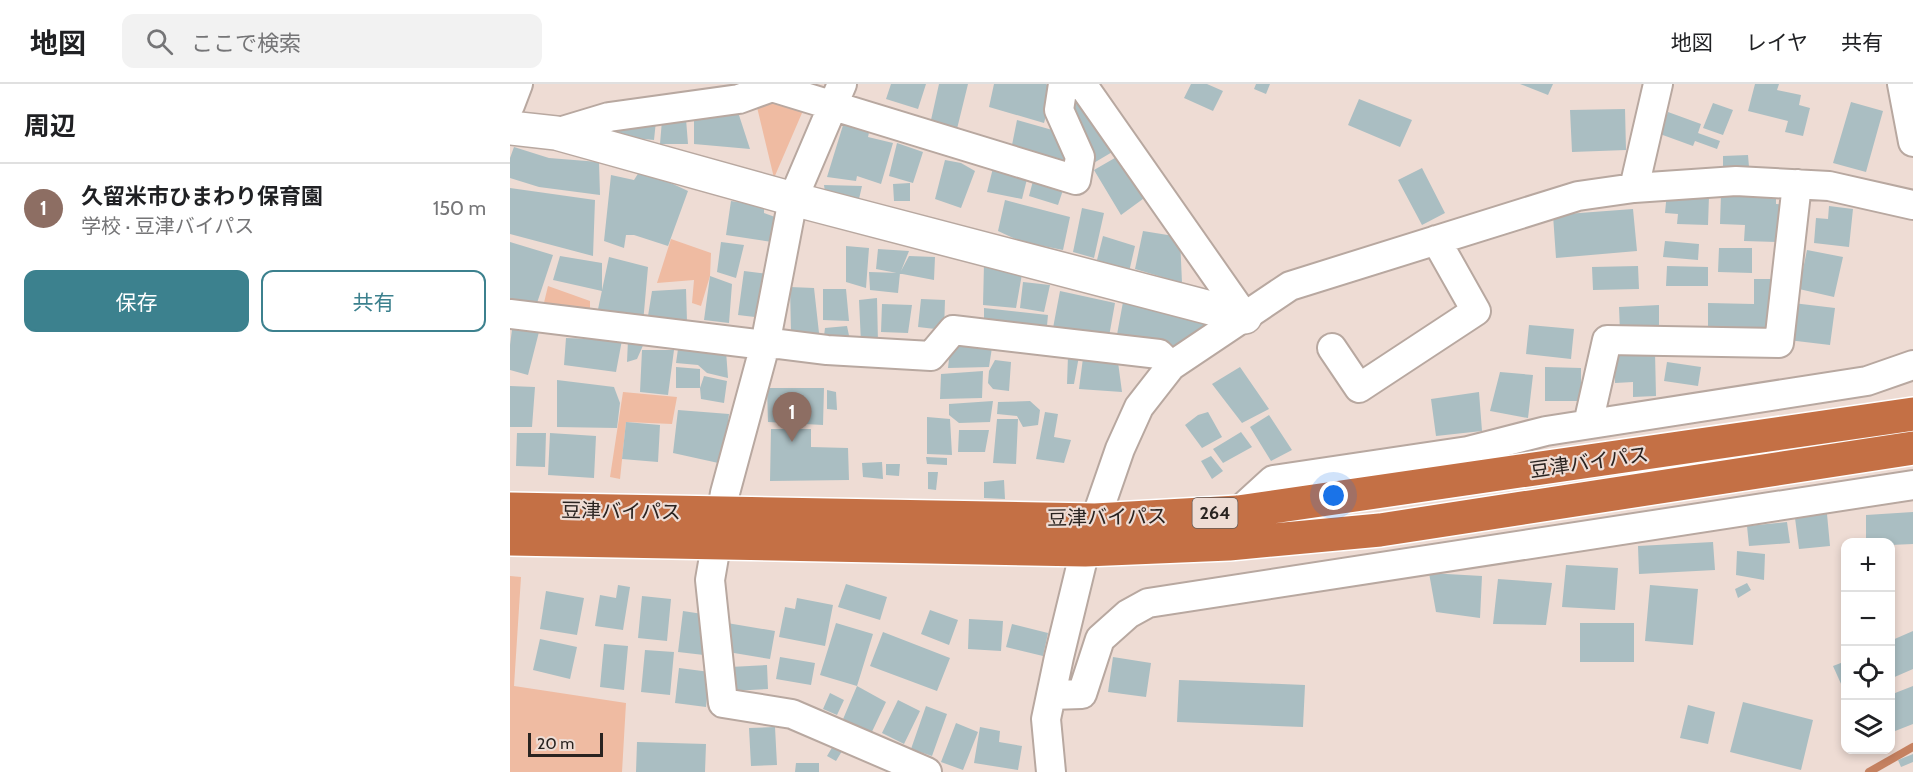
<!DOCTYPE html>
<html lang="ja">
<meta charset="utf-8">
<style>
body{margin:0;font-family:Cabin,"Noto Sans JP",sans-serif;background:#f2f2f2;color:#202124}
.controls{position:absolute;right:18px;bottom:18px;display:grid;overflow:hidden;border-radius:12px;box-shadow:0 3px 9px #0003}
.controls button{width:54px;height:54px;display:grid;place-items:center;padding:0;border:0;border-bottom:2px solid #e0e0e0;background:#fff;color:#202124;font:30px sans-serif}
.scale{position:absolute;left:18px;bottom:15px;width:75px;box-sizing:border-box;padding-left:6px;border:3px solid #292320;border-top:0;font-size:16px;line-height:21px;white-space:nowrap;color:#292320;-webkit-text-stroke:4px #eedcd4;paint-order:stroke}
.you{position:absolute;left:824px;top:412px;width:21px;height:21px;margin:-15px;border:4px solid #fff;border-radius:50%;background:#1a73e8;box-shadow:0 0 0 9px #1a73e833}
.badge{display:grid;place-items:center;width:39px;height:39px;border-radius:50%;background:#3c818e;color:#fff;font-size:20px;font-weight:700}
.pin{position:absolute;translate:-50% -50px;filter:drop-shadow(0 2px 3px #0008)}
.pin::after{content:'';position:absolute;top:32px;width:21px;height:18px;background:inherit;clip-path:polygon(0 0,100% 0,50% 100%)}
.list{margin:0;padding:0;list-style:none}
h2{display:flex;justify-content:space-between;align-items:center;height:78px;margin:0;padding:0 24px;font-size:26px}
h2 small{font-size:20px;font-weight:400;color:#757577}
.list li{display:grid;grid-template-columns:39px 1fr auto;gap:18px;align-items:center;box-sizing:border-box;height:90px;padding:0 24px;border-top:2px solid #e0e0e0}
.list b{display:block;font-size:22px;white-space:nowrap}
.list p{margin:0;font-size:20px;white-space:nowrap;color:#757577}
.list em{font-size:20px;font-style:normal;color:#757577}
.actions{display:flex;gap:12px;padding:18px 24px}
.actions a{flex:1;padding:14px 0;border:2px solid #3c818e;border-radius:12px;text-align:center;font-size:21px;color:#3c818e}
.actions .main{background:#3c818e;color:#fff}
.icon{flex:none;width:33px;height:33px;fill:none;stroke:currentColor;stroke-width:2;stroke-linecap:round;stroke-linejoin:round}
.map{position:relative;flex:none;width:1403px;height:688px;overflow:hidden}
header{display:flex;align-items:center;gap:36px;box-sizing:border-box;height:84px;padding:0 30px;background:#fff;border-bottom:2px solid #e0e0e0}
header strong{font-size:28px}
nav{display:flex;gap:33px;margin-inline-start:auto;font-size:21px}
.search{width:420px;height:54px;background:#f2f2f2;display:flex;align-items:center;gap:15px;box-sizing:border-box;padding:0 21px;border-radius:12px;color:#757577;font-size:22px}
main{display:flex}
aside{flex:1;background:#fff}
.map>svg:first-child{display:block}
.green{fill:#efbba2}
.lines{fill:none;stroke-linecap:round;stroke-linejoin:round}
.stream{stroke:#c58160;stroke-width:8}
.building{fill:#aabec2}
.street-casing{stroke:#b8a8a0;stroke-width:32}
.secondary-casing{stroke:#b8a8a0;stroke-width:36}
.highway-casing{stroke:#fff;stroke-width:36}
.street{stroke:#fff;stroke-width:28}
.secondary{stroke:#fff;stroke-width:33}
.highway{stroke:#c47045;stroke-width:33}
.labels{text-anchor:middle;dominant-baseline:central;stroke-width:4.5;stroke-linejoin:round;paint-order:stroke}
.shield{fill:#eedcd4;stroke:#645a56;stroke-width:1.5}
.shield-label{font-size:18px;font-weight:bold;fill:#292320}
.street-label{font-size:20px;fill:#292320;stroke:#eedcd4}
</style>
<header>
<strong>地図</strong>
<div class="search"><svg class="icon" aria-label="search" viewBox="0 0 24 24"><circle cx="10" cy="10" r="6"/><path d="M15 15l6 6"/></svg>ここで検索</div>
<nav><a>地図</a><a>レイヤ</a><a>共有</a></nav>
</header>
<main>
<aside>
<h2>周辺<small></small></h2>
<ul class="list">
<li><span class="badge" style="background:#8d6e63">1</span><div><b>久留米市ひまわり保育園</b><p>学校 · 豆津バイパス</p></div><em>150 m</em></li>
</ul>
<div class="actions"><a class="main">保存</a><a>共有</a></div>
</aside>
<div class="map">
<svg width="1403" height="688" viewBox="0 0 1403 688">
<rect width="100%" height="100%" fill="#eedcd4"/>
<path class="green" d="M246,19L295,22L264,94Z
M161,155L201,169L200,192L191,222L182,219L184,196L147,199Z
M38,202L80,217V232L32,227Z
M113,308L167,313L162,340L116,338L110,395L100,393Z
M0,492L11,493L4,602L116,619L112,688H0Z"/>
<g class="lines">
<path class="stream" d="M1359,688L1403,663"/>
</g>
<path class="building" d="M381,0H416L408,25L376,15Z
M429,0H458L445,53L419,45Z
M484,0H536L543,6L534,39L479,23Z
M561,0L609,64L582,80L557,35Z
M681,0H697L713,7L703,27L674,14Z
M746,0H760L756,10L744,5Z
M1010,0H1043L1038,11Z
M1245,0H1269L1267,6L1291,11L1289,21L1300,24L1293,52L1275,48L1278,37L1238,27Z
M849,15L902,36L890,63L838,41Z
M1341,18L1373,27L1356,88L1323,79Z
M1203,19L1223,26L1213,51L1193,44Z
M227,25L240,65L184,60V33Z
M1115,25L1116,66L1062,68L1060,26Z
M1158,28L1191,40L1188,49L1210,57L1207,65L1185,57L1183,62L1150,50Z
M176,35L178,60H150L152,36Z
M507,36L553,49L561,90L502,61Z
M146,37L144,56L95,51L97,42Z
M334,38L360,44L358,53L383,59L371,100L347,92L346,97L317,93Z
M387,59L413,68L403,99L379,92Z
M4,63L39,74L89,78L90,111L29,103L0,94V74Z
M610,71L637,112L611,131L584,86Z
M1238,71L1239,83L1213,84V72Z
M435,76L451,79L465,87L451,124L425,115Z
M484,80L519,87L512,115L477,108Z
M912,84L935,129L912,141L888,96Z
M131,85L178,107L158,162L124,151H116L114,164L94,157L101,91L124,96Z
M524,93L555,100L548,121L519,112Z
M400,99V117H384L383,100Z
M314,101L352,102L349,115H316Z
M0,104L85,116L83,172L0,150Z
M1157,108L1199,112L1198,141L1167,140L1168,130L1155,129Z
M1211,110L1266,112V120L1279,121L1267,158L1234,157L1235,141L1210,140Z
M495,116L560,133L553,166L518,159V161L488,147Z
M221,117L254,122V129L265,133L262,158L216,151Z
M1319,122L1343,125L1339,163L1304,159L1306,134L1318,135Z
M572,124L594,129L584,174L563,168Z
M1123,125L1127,167L1046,174L1043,131Z
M633,147L670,153L672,199L625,185Z
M593,152L625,162L619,188L587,176Z
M1155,157L1189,160L1188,176L1153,173Z
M0,158L43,171L25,225L0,222Z
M211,158L234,161L226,194L207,188Z
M336,162L359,164L356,204L336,198Z
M1209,164H1242V189L1208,188Z
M368,165L399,167L391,187L399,172L425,173L424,196L366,185Z
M1297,166L1333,173L1324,213L1289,205Z
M50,172L92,179V207L43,196Z
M99,173L138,183L133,239L87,230Z
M474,180L512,190L506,224L473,221Z
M1128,182L1129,205L1083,206L1082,183Z
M1157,182L1198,183V202H1156Z
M234,187L259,190L253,234L228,231Z
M359,188L390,189L388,209L360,206Z
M200,192L222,200L219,239L194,236Z
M1244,195H1263L1262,246L1198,252V219L1244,220Z
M513,198L540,201L534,228L510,224Z
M280,203L304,204L309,249H281Z
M176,205L177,238L138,232L142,207Z
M313,205H336L339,237L313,236Z
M550,207L605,219L598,258L543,244Z
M367,214L368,259H351L349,216Z
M411,215L435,216L434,246L408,243Z
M613,218L707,237L665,269L606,256Z
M1283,219L1325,224L1320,261L1278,256Z
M372,220L402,221L398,249L371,248Z
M1149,221V247L1110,248L1109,223Z
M474,224L538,231L536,252L474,244Z
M3,238L31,240L18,291L0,286V261Z
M1019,241L1064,245L1061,275L1016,270Z
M337,242L341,261L313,260L315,244Z
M56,254L112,256L106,288L54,281Z
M118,256L135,257L127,275L117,278Z
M441,257H483L479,283L438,284Z
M168,265L216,267L218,294L197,289L188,281L166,279Z
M132,266H164L158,311L130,308Z
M1145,268L1146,312L1123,313V298L1105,299L1104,270Z
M558,272H569L564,300H557Z
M573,274L608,278L612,308L569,305Z
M485,276L501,278L499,307L483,305L478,299L479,287Z
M1157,278L1191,283L1188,302L1154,297Z
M166,283L190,285V304H166Z
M730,283L759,325L732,339L702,300Z
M1035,283L1071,284V317H1035Z
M473,287L472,314L430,315L431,290Z
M990,288L1023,291L1018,334L980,327Z
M194,292L217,297L214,319L191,315L190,304Z
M47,296L104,303L110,319L107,344L47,343Z
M0,302L25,303L22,343H0Z
M257,304H314L313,341L258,338Z
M317,306L326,308L327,326L317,325Z
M969,308L972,347L926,352L921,315Z
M483,317L480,338L449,339L439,331V320Z
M520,317L530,326L528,341L513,343L507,332L487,330L488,318Z
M168,326L219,330L213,380L163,369Z
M535,328L548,330L544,353L561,356L554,379L526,375Z
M698,328L712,353L692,364L675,341L688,331Z
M759,331L782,366L761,377L740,343Z
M417,333L440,335L442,371L417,370Z
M487,335H508L506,380L483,379Z
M116,338L150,341L148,378L112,375Z
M261,345H301V363L338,364L339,396L260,397Z
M449,346H479L475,368H448Z
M731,348L742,363L713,379L703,365Z
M7,349H36L35,383L6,382Z
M40,349L86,352L84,394L38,391Z
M701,372L713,387L702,395L691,377Z
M416,373L437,374V381L417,380Z
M372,378L373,395L353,393L352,379Z
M376,380H390L389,392L376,391Z
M418,388H428L426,406L418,405Z
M494,396L495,415L474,414V398Z
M1403,428V460L1380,461V458H1356V431Z
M1317,430L1320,462L1289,465L1285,434Z
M1277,438L1280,459L1239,462L1237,442Z
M1203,458L1205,486L1129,490L1128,462Z
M1227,467L1255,470L1254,496L1226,491Z
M1056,481L1108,484L1105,526L1052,523Z
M919,489L972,492L970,534L926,528Z
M988,495L1042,499L1036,541L983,540Z
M1237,499L1241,506L1228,514L1225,505Z
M336,500L377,513L370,536L328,523Z
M108,501L120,503L113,546L85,542L90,511L106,514Z
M1140,501L1188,505L1183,561L1135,557Z
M36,507L74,514L67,551L30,545Z
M132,512L161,515L157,557L128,554Z
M287,514L323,521L315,562L269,553L275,523L285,525Z
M420,526L448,536L439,561L411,550Z
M173,527L199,531L194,571L168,568Z
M459,535L493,537L491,567L458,565Z
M217,539L265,547L260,575L212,567Z
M326,539L363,550L347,602L310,591Z
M1070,539H1124V578H1070Z
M502,540L538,549L533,572L496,563Z
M1403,547V585L1380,595V557Z
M373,548L440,574L427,607L360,582Z
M30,555L67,563L60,595L23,586Z
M94,560L118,562L114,606L90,603Z
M135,566L164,568L160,611L131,608Z
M270,573L305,579L301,601L266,595Z
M603,573L641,579L636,613L598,608Z
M1336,577V611L1323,582Z
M257,581L258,605L221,607L220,583Z
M169,584L200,588L196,623L165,619Z
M669,596L795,601L793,643L667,638Z
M347,602L376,618L359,654L331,640Z
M1403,602V640L1380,649V611Z
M320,609L334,616L327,631L313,625Z
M388,616L410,627L394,660L372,649Z
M1233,618L1303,636L1291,686L1220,668Z
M1178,621L1205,628L1198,660L1170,654Z
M416,622L437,630L422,672L401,665Z
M446,639L468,648L453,686L431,678Z
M265,643L267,681L241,682L239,644Z
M470,643L490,647L489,658L512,662L508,686L464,679Z
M127,658L196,660L195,688H126Z
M323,662L332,667L326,677L317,672Z
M1403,670V678L1391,683L1388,676Z
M286,679H309V688H285Z"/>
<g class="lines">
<g class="street-casing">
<path id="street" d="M332,0L283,115L255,261L215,409L200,496L213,619L282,630L417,688
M572,0L735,233
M1392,0L1403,58
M0,21L8,0
M46,49L99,33L229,15L262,3L566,96L570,73L549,26L553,0
M1124,104L1148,0
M0,230L255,261L269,260L317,266L421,272L443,246L649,270L661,282
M822,264L849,304L966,227L926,156
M1078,340L1097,256L1269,259L1287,100
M728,428L763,396L958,367L1036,347L1357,297L1403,281
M541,611L572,610L590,555L618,530L638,519L1403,401
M541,688L536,635L549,573L575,466L610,365L629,323L661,282L780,202L1068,112L1124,104L1226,97L1319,102L1403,121"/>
</g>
<g class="secondary-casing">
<path id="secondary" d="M0,44L46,49L283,115L735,233"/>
</g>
<g class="highway-casing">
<path id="highway" d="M0,425L585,436L728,428L1403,330
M0,455L575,466L719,460L870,446L1403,364"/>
</g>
<use href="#street" class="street"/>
<use href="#secondary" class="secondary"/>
<use href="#highway" class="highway"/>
</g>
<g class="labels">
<rect class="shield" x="682.5" y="414" width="45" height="30" rx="4.5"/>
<g class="shield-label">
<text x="705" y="429">264</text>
</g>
<g class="street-label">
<text transform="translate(1079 378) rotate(-8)">豆津バイパス</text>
<text transform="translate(111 427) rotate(1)">豆津バイパス</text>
<text transform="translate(597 433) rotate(-1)">豆津バイパス</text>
</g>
</g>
</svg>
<div class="controls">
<button>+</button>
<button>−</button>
<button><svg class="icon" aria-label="locate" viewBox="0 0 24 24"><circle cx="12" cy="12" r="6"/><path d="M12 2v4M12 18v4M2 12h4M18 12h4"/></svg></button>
<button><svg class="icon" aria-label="layers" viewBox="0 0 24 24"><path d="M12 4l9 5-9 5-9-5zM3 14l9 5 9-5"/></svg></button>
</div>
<div class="scale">20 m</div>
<div class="you"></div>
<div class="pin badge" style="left:282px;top:358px;background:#8d6e63">1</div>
</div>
</main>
